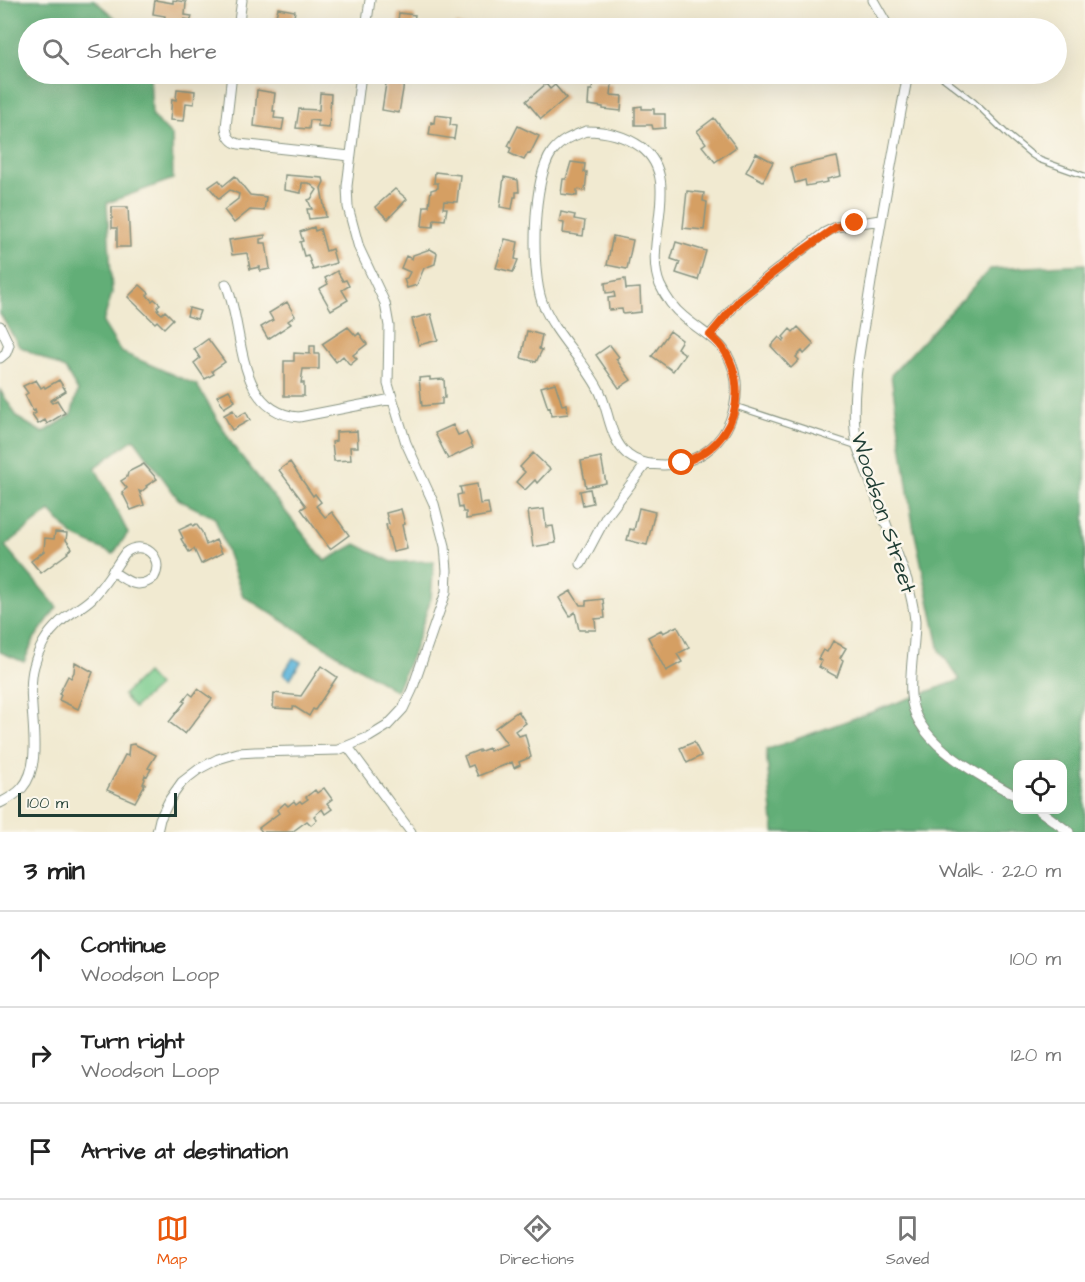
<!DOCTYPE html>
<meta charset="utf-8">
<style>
body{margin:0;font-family:"Architects Daughter",sans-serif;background:#f2f2f2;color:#222}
.controls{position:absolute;right:18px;bottom:18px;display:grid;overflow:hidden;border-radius:12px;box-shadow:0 6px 24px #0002}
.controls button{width:54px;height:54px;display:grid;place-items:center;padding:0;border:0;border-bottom:2px solid #e0e0e0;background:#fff;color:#222;font:30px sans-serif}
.scale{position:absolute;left:18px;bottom:15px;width:159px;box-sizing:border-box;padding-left:6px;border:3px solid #1f3d34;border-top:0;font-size:16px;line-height:21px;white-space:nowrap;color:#1f3d34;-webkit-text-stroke:4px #fbf7ec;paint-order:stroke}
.stop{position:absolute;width:18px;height:18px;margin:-14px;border:4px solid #ea580c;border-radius:50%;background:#fff}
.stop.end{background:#ea580c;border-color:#fff;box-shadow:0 2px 6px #0008}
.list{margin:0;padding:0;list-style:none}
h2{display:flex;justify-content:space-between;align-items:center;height:78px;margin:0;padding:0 24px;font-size:26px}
h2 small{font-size:20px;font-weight:400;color:#767676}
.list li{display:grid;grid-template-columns:39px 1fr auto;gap:18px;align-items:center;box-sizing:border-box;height:96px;padding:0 24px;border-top:2px solid #e0e0e0}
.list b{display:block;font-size:22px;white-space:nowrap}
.list p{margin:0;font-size:20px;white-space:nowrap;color:#767676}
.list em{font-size:20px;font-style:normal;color:#767676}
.icon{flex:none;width:33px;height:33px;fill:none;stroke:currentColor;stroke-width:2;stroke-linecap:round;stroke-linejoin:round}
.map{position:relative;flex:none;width:1085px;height:832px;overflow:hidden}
.search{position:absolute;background:#fff;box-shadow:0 6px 24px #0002;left:18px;right:18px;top:18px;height:66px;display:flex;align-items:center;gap:15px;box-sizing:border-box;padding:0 21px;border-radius:33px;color:#767676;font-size:22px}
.sheet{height:366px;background:#fff}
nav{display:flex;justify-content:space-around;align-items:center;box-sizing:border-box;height:84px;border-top:2px solid #e0e0e0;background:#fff;font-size:16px;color:#767676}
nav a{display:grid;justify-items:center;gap:3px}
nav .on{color:#ea580c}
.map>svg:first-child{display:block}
.green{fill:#78ca8b;stroke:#4c8460;stroke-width:1.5}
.forest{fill:#62ae77;stroke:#407656;stroke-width:1.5;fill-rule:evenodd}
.water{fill:#5eb6db;stroke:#3e7a88;stroke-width:1.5}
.building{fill:#d59f63}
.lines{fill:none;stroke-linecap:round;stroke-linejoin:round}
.lane-casing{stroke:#889482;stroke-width:7}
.street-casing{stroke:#889482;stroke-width:11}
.lane{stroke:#fff;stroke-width:4.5}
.street{stroke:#fff;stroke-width:9}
.route{stroke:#ea580c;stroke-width:8}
.labels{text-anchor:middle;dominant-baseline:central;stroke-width:5;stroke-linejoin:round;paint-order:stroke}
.street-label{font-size:22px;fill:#1f3d34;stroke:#fbf7ec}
</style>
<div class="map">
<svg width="1085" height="832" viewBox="0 0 1085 832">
<rect width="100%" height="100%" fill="#fbf7ec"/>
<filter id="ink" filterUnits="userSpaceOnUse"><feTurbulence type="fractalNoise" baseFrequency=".0167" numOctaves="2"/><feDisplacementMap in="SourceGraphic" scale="12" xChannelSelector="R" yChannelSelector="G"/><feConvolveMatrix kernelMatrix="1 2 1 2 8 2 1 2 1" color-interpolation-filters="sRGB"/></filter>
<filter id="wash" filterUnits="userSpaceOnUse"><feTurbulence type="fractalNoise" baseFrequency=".008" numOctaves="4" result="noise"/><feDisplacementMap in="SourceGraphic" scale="24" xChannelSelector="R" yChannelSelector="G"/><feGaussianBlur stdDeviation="1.35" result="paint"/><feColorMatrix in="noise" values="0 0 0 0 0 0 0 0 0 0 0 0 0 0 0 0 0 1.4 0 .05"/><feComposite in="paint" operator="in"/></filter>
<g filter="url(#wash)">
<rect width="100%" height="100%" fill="#f1ead1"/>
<path class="green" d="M146,673L158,686L134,708L123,695Z"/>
<path class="forest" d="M0,0H94L127,28H28V74H150L152,116L172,136L173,179L107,203L112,293L103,323L121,352L197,385L234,447L325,561L356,544L392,562L434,561L431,598L413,653L396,691L243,596L215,518L179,500L134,439L95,467L128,533L113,554L73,536L50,511L5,546L57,607L34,639L24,662L0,652V390L18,418L43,433L71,415L78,391L65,369L19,346L0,314Z
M1085,264V832H774L766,750L960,680L940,651L913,525L891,375L990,269ZM1018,764H1062V810H1018Z"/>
<path class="water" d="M293,658L301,662L290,679L283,674Z"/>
<g id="blocks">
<path class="building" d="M155,0L173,3V0L186,2L185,15L192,16L191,20L184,19L183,28H160L161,24L164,23L165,16L153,14Z
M278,8L295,11L292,28H273Z
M399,13L415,15L413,28H397Z
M456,24L470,28H455Z
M258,74H270L269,79L258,77Z
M311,74H328L329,80L310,81Z
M392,76L405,78L399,113L382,110L387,77L392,78Z
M593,83L612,84L611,95L622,96L621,111L603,109V107L588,105L589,90H592Z
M546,84L550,89L555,85L566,98L541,119L526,101Z
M177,89L195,91L194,104L186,103L184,121L170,120L172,99L176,100Z
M257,90L275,93L273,111H275L274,118L284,119L282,130L254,126Z
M320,93L331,94L329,128L318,127V121L310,120L309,129L296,128L299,109L319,110Z
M642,106V109H654V114H665V128L653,129L652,125H635V107Z
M435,115L451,117L450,125L456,126L454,139L429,135L431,122L434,123Z
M714,118L736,147L715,162L702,146L706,143L697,131Z
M518,126L539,136L530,154L528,153L524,160L509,153L511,148L508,146Z
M756,153L773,162L763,181L746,172Z
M837,157L841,176L827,179L828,182L806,186L805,180L795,183L791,167Z
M571,162L585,164L584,172H587L585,191L577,190V196L561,194L563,179H566Z
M435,172L460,175L457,202L444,201L443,208H447L445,220L434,219L433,227L422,226L424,206H429L431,190L438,188V183H434Z
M285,175L323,178L324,182L321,188L326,217L309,219L307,209H312L308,200L311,199L317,190L309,183H302L301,193L284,190Z
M235,176L250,195L266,197L264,211L250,210L234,223L224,210L238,199L239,194L230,190L219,199L209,187L219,180L223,186Z
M504,177L518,180L519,192H516V197H514L512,209L500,207Z
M395,189L407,199L388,219L375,207Z
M687,191L704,193L703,201L707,202L704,230L683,228Z
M112,207H128L130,247H117V228H112Z
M561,212L575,215L574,219L585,221L583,236L563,233L564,223L559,222Z
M314,227L315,231L320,229L326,251L332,249L336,263L313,270L308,255L304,256L300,242L303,241L300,232Z
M265,235V238L260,239V243H266L270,269L260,271V267L250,269L247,253L232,255L229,240Z
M613,236L633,240L627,269L607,265Z
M505,239L518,242L515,259L518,260L513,272L496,268Z
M676,242L706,251L698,280L676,273L680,262L671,259Z
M430,249L437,253L435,264L424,268L417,285L407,288L404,279L407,278L410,272L401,268L406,256L412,259L413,255Z
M337,271L343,281L346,280L349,286L342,290L348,300L331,310L319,289L328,284L325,278Z
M625,279L626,289L640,288L641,312L623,314L622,309L609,310L608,298L615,297L614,292L606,293L605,283Z
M140,285L149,293L147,295L152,301L154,299L160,304L157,307L159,309L157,310L162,314L165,311L173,319L164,328L157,321L155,323L128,297Z
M287,302L295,316L288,321L291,324L268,339L261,327L273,320L269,313Z
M189,308L200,311L197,319L187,316Z
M431,314L438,340L419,345L412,319Z
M348,327L356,336L359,333L367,344L353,355L357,359L350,365L343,356L336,362L322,344Z
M798,327L814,344L804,354L802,351L796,357L799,360L791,368L771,346L779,337L783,341L785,339L783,337L790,329L793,332Z
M527,331L542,335L539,349L542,350L536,362L521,358Z
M670,331L682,340L677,348L685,354L673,371L652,356Z
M208,339L225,362L212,371L214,374L205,379L194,363L200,358L194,349Z
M610,345L619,357L616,359L631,380L619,388L596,355Z
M310,346H315V354H319V369H303L301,383H304V396H284V361H294V353L310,354Z
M430,377V380L444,379L445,398H442V404L422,406L419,378Z
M36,380L41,388L44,386L45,388L59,380L66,391L50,401L52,403L57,400L65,413L47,424L45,420L38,424L32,415L36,413L35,410L33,411L25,395L28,393L23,386Z
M555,383L562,405L567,404L568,414L551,416L550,407L548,408L541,387Z
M229,390L235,401L224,408L217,396Z
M233,410L237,417L246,412L250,420L232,430L224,415Z
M453,425L458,435L466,432L473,447L448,459L435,433Z
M357,431L358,447H350L351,460L334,461L332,442L336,441V432Z
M533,453L550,469L537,483L535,480L525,490L516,482L525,472L520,467Z
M601,457L606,483L586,487L581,461Z
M290,462L313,496L315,494L321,502L316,506L325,517L332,512L349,535L330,549L301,509L306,506L279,470Z
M144,464L157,479L146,486L147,487L141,492L139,491L144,505L131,510L122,492L127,488L121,481L127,477L128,472Z
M477,484L480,504L488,503L490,515L466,519V512H463L462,507L459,508L457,495L462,494L460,487Z
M590,489L593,503L583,505L580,491Z
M639,508L655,512L647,545L627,540L630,529L634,530Z
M401,509L405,524L402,525L407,549L393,552L386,525L389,524L386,513Z
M544,509L546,527L553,526L556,543L533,547L528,511Z
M192,524L193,526L196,524L202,532L206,545L216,540L222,553L201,564L194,549L189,552L181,539L183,538L179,530Z
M55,532L67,533L66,540L72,548L67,552L68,553L41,573L31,561L44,551L45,538L54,539Z
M571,591L580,605H586V601L603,599L605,618L595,619L596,630H579L575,612L570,616L559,598Z
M677,626L689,648L677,654L682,662L666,671L648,637L661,630L663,633Z
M833,641L846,648L840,658L843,660L837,677L819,667L822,661L818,659L823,650L827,652Z
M75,662L93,672L78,709L59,700L61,695L59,694L68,676L71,678L74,672Z
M321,666L337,677L315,710L313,709L309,716L295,707H293V709L273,708L274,693L301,696Z
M198,689L212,699L185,734L169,722L185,702L183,701L189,693L193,696Z
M518,711L526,723L515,731L519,736L525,734L531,757L519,762L520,765L514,768L512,762L478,776L473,765L468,767L464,756L479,750V752L489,748L490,751L507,744L495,728Z
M694,742L701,756L687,763L680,748Z
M134,744L156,755L148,768L151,769L147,776L145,775L144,778L145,779L143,784H145L135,802L107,790L125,755L128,756L129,745Z
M324,788L332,799L327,803L332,809L325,814L322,809L314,816L317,820L311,825L307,821L292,832H262L259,828L279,813L277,810L285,803L288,806L294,801L296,804L300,801L302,803L308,799L306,797L315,790L317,793Z"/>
</g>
</g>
<g filter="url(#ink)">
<use href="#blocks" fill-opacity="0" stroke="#889482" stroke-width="1.5"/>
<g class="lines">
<g class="lane-casing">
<path id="lane" d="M938,74L974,102L1008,135L1032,155L1040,160L1085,176
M735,406L857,446"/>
</g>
<g class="street-casing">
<path id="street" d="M873,0L889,28
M238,28L242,0
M366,28L370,0
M232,74L226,127C227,136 230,142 239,144L350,156
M906,74V84C893,156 879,228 868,301C860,349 849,397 857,446L907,580C910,594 914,607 915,621C915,646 909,671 911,695C913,743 981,776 1018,797
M586,131C607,131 624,135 641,147C684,179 642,243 660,285C665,296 674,309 684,317C710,339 730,343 736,381C737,394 735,409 730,421C722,441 705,456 684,462C667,467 642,466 628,455C609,439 609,410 599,390C583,359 555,335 542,302C531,271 532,180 552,152C561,140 573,136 586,131Z
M226,284C245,328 234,412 299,417L392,399
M0,326L9,345L6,353L0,358
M710,335L741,298L824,233L836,227L880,220
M581,564L606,517L646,464
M348,747L411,832
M0,803C8,799 16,795 22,788C47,760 24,701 34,666C38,650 47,634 59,623C69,613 83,607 92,598C105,585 115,567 125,553C143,538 165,558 154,577C139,591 126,581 112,571
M1039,810L1069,832
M157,832L160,819L170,799L182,782L199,769L218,759L238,753L255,752L338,750L369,737L387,726L403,709L412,690L446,592L447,570L445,546L434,504L406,443L388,384L389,326L385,303L359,248L348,207L347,186L361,74"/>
</g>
<use href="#lane" class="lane"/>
<use href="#street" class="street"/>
</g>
</g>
<g class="lines" filter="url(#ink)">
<path class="route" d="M682,463C699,457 714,448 724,433C745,402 739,358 710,335L741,298L799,253L836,227L855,223"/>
</g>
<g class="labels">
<g class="street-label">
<text transform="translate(883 513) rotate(72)">Woodson Street</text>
</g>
</g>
</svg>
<div class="controls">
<button><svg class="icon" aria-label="locate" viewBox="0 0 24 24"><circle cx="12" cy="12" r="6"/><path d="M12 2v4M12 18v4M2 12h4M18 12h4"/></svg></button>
</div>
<div class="scale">100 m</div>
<div class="stop" style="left:682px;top:463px"></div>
<div class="stop end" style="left:855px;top:223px"></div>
<div class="search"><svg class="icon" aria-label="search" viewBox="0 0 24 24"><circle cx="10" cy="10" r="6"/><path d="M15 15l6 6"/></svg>Search here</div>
</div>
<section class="sheet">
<h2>3 min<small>Walk · 220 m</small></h2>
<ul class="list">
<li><svg class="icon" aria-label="ahead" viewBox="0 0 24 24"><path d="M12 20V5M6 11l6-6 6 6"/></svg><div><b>Continue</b><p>Woodson Loop</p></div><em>100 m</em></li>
<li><svg class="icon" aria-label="right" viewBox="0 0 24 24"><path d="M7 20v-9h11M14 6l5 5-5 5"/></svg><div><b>Turn right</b><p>Woodson Loop</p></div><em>120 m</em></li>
<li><svg class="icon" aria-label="arrive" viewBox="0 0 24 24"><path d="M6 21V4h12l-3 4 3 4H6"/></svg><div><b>Arrive at destination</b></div></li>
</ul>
</section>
<nav>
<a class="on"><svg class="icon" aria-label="map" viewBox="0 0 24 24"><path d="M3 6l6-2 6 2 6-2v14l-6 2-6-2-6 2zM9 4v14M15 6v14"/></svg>Map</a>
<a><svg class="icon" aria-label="directions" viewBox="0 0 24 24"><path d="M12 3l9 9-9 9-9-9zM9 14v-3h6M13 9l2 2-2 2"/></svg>Directions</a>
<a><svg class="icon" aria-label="saved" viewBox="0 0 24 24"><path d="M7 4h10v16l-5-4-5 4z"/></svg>Saved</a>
</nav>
